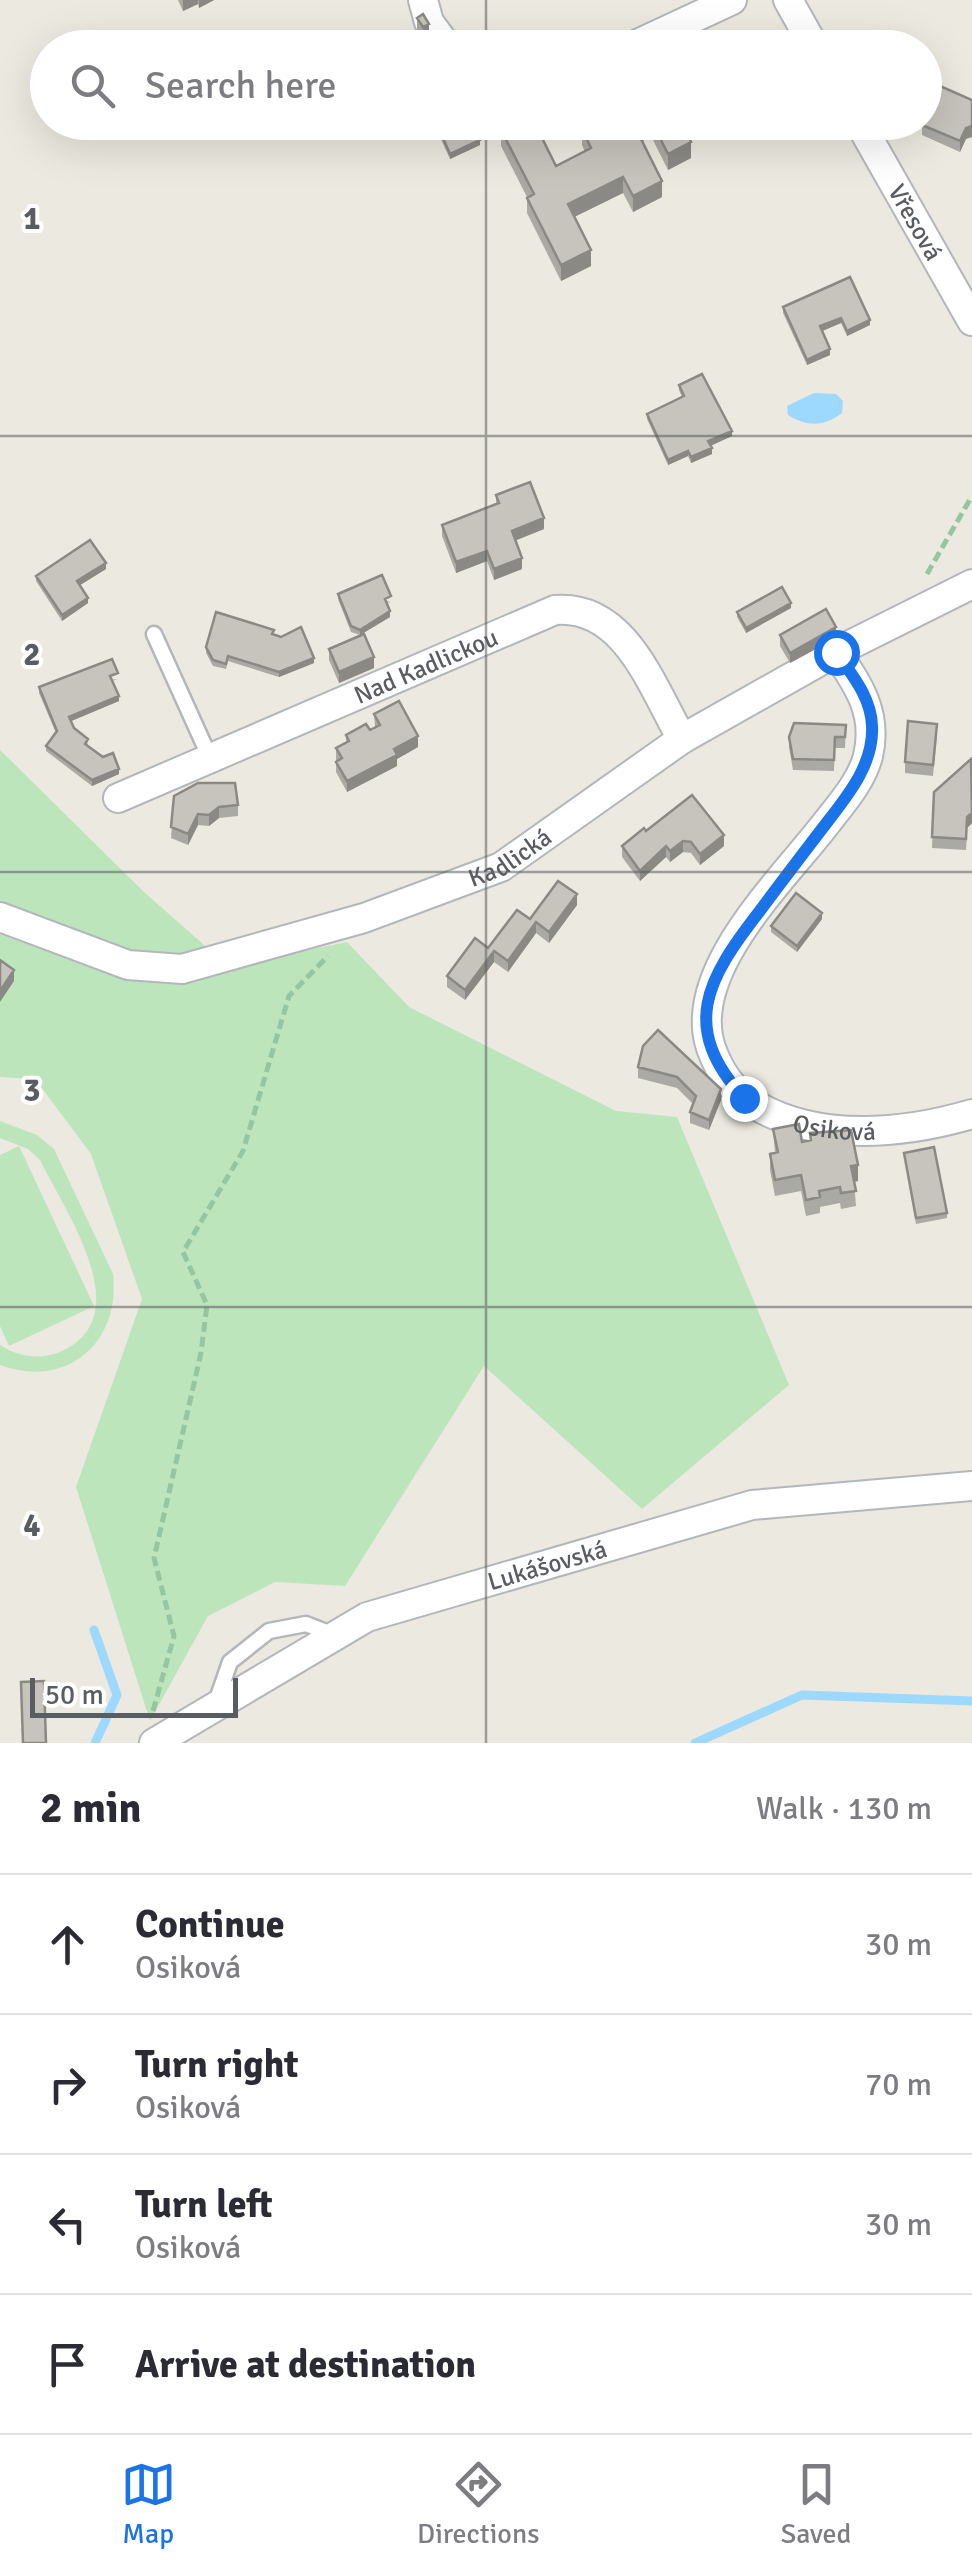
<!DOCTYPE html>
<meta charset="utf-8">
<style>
body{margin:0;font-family:Signika,sans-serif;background:#f7f7f7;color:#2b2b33}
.scale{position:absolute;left:30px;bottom:25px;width:208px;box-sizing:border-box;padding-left:10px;border:5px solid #595d61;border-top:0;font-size:28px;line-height:35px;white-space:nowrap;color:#595d61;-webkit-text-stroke:8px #fff;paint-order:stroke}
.stop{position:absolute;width:30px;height:30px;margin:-22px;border:8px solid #1a73e8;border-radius:50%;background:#fff}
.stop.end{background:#1a73e8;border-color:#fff;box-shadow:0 2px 10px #0008}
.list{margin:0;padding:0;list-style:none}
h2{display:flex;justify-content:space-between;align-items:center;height:130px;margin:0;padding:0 40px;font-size:42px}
h2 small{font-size:32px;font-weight:400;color:#7c7c81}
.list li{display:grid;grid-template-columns:65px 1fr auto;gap:30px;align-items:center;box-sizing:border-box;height:140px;padding:0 40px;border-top:2px solid #e1e1e2}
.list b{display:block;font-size:38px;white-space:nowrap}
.list p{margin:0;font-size:32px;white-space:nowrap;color:#7c7c81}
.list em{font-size:32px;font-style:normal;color:#7c7c81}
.icon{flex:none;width:55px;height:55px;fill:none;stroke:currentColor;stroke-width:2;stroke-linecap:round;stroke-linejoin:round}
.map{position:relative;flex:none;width:972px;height:1743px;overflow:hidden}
.search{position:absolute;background:#fff;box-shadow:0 10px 40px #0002;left:30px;right:30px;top:30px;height:110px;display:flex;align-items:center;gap:25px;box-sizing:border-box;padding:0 35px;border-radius:55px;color:#7c7c81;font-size:38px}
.sheet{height:690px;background:#fff}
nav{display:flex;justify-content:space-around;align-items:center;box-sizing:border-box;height:140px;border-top:2px solid #e1e1e2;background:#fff;font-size:28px;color:#7c7c81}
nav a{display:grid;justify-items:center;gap:5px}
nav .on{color:#1a73e8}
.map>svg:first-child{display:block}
.green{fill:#bde5bc}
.water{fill:#9dd9ff}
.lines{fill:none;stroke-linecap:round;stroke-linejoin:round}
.stream{stroke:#9dd9ff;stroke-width:9}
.service-casing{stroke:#b3b7bb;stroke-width:19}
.minor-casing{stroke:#b3b7bb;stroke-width:32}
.path{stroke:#95c6a1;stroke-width:5;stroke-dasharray:10 5;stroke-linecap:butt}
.service{stroke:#fff;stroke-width:14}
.minor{stroke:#fff;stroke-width:28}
.wall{fill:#aba9a3}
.shaded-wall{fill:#8b8984}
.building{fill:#c7c4bd;stroke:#8b8984;stroke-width:2.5}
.route{stroke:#1a73e8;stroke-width:12}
.grid{fill:none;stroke:#595d61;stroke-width:2.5;stroke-opacity:0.55}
.labels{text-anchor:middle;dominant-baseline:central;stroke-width:8;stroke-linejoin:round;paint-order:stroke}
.street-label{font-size:25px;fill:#595d61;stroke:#fff}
.grid-label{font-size:32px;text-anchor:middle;font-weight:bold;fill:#595d61;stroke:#fff;stroke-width:8;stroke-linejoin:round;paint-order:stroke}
</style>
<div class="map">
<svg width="972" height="1743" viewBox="0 0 972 1743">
<rect width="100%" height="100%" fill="#ece9e0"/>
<path class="green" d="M0,750L144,892L229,967L347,942L409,1007L616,1111L677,1117L789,1385L642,1509L484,1366L345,1586L275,1582L208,1616L150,1721L76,1487L142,1299L91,1154L35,1079L0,1077Z
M0,1121L37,1135L54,1149L113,1274C121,1342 67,1390 0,1365V1345C18,1357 40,1360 60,1352C141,1317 64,1210 40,1160L28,1149L0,1138Z
M19,1146L94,1306L9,1346L0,1326V1155Z"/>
<path class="water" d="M814,393L836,394L843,401L842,413C824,427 807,427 788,415L787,406Z"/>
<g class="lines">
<path class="stream" d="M94,1630L117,1695L95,1743
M695,1743L802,1695L972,1701"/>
<g class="service-casing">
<path id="service" d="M154,634L210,758
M215,1705L230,1662L269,1631L306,1624L334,1635"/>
</g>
<g class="minor-casing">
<g id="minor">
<path d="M423,0L429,22L448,48"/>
<path d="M788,0L815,48"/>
<path d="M629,48L732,0"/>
<path id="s1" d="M859,122L972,321"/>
<path id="s2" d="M836,652C859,686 878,714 868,756C862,780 843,802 828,821C784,879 685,971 711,1048C720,1073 733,1092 757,1106C820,1142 904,1134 972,1114"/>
<path id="s3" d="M118,798L555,610C625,604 652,687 682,739"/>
<path id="s4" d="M0,917L128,965L182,969L364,918L501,867L682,739L836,652L972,584"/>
<path id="s5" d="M154,1743L367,1617L752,1505L972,1486"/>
</g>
</g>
<path class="path" d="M927,574L972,496
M153,1711L174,1636L154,1558L201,1353L207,1305L183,1252L243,1151L289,996L328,956"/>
<use href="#service" class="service"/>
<use href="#minor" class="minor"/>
</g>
<path class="wall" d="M178,0H214L199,8L198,4L183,11Z
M417,18L429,24V40L423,43L417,34Z
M433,122H472L480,145L450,159Z
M595,122H682L691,158L668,170L651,136L643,141L662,197L633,212L623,193L574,217L591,266L561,281L527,213V197L501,146V130L556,166L585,152L582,145V129Z
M922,125L966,139L960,152L922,135Z
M783,307L870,325L847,336L841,323L822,331L830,355L807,365L783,313Z
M679,385L732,436L710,446L712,454L691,463L688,456L668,465L647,419V414L682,397L679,390Z
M496,495L544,529L515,540L522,569L494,580L487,561L456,573L442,536V525L496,505Z
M106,569L80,585L88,603L62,621L36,581V576Z
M338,594L391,602L387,603L390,617L360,635L351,632L338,599Z
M791,608L746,633L737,617V612Z
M274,635L314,663L279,677L228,661L226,669L213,666L206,653V647Z
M780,635L836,638L790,663L780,646Z
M329,649L374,668L339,683L329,660Z
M118,679L112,681L119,701L71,721L74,728L88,744L87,746L119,774L92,786L46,751V746L56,733L39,693V687Z
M374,714L418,747L397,759V766L347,792L336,772V748L346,743V735L370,730L375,727Z
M846,725L845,748H835L834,771L793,770L789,747V737Z
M937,735L933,776L905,773V762Z
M972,759V823L967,828L966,850L932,848L934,792Z
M174,796L238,805V816L219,818L209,826L198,825L188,845L171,838Z
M646,831L724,846L700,865L691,853L683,852L670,862L666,857L640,881L622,857V846Z
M577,905L549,943L536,933L508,972L494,962L465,1000L447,987V976L530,919Z
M822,919L797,952L771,932V926Z
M643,1046L721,1100L709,1130L690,1123V1112L693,1104L677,1088L638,1078V1067Z
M773,1129L802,1142L810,1141V1133L858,1181L854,1182L856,1206L841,1209L840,1203L820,1207V1213L806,1216L801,1191L775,1196L770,1170V1154L775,1153Z
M904,1153L947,1213V1218L916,1224Z"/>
<path class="shaded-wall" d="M183,0H198V4L183,11Z
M199,0H214L199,8Z
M429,24V40L423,43V27Z
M648,122H651V136L636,145V129Z
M972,126V137L966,139L960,152V141L966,128Z
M480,140V145L450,159V154Z
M691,142V158L668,170V154Z
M623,177V193L568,220V204Z
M662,181V197L633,212V196Z
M591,250V266L561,281V265Z
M841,318V323L820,332V326Z
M870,320V325L847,336V331Z
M830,349V355L807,365V360Z
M732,431V436L708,447V441Z
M712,448V454L691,463V457Z
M688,451V456L668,465V460Z
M544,518V529L512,542V531Z
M487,551V561L456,573V562Z
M522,558V569L494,580V569Z
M106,563V569L77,587V581Z
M88,598V603L62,621V615Z
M791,603V608L746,633V628Z
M390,611V617L360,635V630Z
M836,627V638L790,663V653Z
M374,657V668L339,683V672Z
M314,658V663L279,677V672Z
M119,696V701L69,722V717Z
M418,736V747L397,759V766L347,792V781L394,749Z
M119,769V774L92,786V780Z
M219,807V818L209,826V815Z
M972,813V823L967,828L966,850L967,817Z
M198,814V825L188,845V834Z
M724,835V846L700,865V854Z
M683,841V852L670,862V851Z
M666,846V857L640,881V871Z
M577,894V905L549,943V932Z
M822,913V919L797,952V946Z
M536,922V933L508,972V961Z
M494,951V962L465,1000V990Z
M14,970V981L0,1002V991Z
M721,1089V1100L709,1130V1120Z
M858,1165V1181L851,1182V1166Z"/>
<path class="building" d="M423,14L429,24L423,27L417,18Z
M940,86L972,100V126L966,128L960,141L922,125Z
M436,122H472L480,140L450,154Z
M515,122H534L556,166L591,148L582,129L595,122H648L636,129L662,181L633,196L623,177L568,204L591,250L561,265L527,198L534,194L501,130Z
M652,122H682L691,142L668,154Z
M850,277L870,320L847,331L841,318L820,326L830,349L807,360L783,307Z
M702,374L732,431L708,441L712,448L691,457L688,451L668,460L647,414L684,396L679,385Z
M530,482L544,518L512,531L522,558L494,569L487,551L456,562L442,525L499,503L496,495Z
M90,540L106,563L77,581L88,598L62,615L36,576Z
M382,575L391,596L385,599L390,611L360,630L351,626L338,594Z
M782,587L791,603L746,628L737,612Z
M826,609L836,627L790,653L780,635Z
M216,612L274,630L272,634L281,637L301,627L314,658L279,672L228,656L226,664L213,660L206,647Z
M364,634L374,657L339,672L329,649Z
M112,659L118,673L110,676L119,696L69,717L74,728L88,739L85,744L103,757L113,753L119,769L92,780L46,746L57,731L39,687Z
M399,701L418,736L394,749L397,755L347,781L336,762L342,758L336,748L349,741L346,735L366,724L370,730L380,725L374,714Z
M908,721L937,724L933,765L905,762Z
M794,723L846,725L845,737H835L834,760L793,759L789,737Z
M971,759L972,813L967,817L966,839L932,837L934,792Z
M198,783H235L238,805L219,807L209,815L198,814L188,834L171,827L174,796Z
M692,795L724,835L700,854L691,842L683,841L670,851L666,846L640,871L622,846L644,828L646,831Z
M558,881L577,894L549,932L536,922L508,961L494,951L465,990L447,976L475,938L488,948L517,910L530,919Z
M796,893L822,913L797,946L771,926Z
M0,960L14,970L0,991Z
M658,1030L721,1089L709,1120L690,1112L696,1096L677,1077L638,1067L643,1046Z
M799,1124L802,1142L811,1140L810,1133L851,1130L858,1165L851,1166L856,1191L841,1193L840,1187L819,1191L820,1197L806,1200L801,1175L775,1180L770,1154L778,1152L773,1129Z
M934,1147L947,1213L916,1218L904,1153Z
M44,1681L46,1743H23L21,1682Z"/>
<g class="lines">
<path class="route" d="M744,1098C679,1027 707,979 759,912C782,881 805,851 828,821C849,794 874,763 872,726C871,697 852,675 836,652"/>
</g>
<path class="grid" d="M486,0V48M486,122V1743M0,436H972M0,872H972M0,1307H972"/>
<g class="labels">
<g class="street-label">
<text stroke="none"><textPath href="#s1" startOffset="115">Vřesová</textPath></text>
<text stroke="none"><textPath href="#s3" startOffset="335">Nad Kadlickou</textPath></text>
<text stroke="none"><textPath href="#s4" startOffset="538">Kadlická</textPath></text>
<text stroke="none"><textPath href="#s2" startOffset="612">Osiková</textPath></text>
<text stroke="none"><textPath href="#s5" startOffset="435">Lukášovská</textPath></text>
</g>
</g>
<g class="grid-label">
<text x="32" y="229">1</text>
<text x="32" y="665">2</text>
<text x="32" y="1101">3</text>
<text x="32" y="1536">4</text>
</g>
</svg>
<div class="scale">50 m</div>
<div class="stop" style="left:836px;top:652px"></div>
<div class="stop end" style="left:744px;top:1098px"></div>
<div class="search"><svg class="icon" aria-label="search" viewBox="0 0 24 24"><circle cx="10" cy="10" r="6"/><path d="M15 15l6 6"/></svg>Search here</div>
</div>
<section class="sheet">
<h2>2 min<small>Walk · 130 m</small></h2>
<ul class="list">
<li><svg class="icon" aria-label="ahead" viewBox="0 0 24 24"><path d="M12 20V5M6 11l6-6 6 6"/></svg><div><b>Continue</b><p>Osiková</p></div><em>30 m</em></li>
<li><svg class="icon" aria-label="right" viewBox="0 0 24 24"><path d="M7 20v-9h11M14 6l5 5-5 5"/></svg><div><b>Turn right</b><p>Osiková</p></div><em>70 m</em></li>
<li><svg class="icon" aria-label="left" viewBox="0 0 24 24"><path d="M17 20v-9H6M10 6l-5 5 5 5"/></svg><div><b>Turn left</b><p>Osiková</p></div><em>30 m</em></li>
<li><svg class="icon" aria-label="arrive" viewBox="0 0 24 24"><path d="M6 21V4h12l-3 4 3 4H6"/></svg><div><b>Arrive at destination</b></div></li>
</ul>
</section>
<nav>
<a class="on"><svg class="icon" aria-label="map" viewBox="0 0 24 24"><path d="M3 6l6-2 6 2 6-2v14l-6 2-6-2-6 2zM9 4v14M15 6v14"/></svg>Map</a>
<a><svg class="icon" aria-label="directions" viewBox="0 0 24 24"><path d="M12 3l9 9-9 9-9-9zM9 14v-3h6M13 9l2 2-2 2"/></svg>Directions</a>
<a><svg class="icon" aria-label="saved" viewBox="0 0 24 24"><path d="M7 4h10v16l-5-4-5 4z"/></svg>Saved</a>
</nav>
